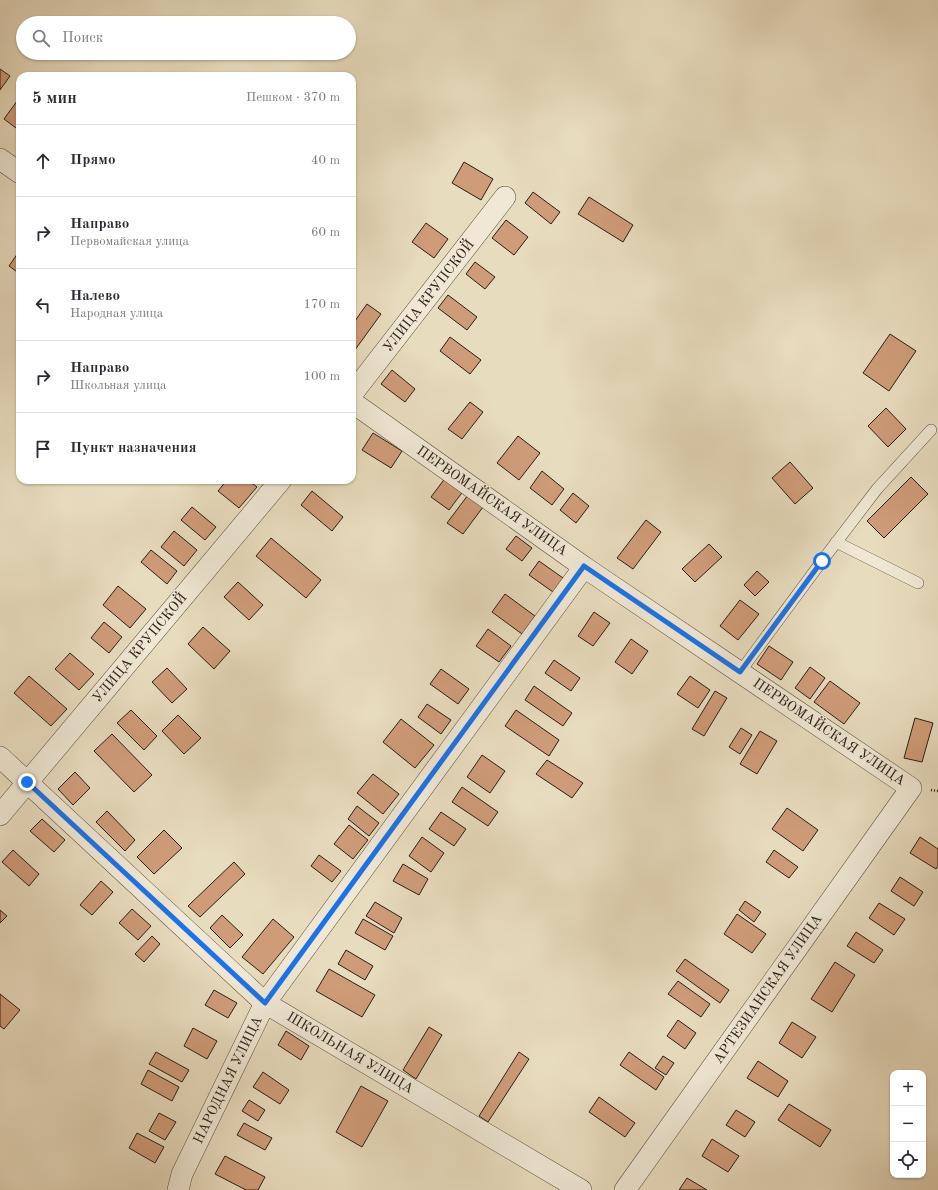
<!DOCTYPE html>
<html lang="ru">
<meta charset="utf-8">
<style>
body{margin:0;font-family:"Old Standard TT",serif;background:#f2f2f3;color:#2b2b33}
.controls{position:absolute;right:12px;bottom:12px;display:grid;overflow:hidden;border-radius:8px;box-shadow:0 1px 3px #0004}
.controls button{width:36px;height:36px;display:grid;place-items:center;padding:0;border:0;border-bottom:1px solid #e1e1e2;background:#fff;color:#2b2b33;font:20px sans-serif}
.stop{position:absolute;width:12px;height:12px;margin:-9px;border:3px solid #1a73e8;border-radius:50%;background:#fff}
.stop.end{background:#1a73e8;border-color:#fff;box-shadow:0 1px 4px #0008}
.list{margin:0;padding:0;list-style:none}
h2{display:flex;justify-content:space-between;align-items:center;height:52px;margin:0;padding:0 16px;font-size:17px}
h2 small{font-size:13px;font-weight:400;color:#7c7c81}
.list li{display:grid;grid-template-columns:26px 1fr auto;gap:12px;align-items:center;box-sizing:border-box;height:72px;padding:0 16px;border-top:1px solid #e1e1e2}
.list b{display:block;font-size:15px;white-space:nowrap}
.list p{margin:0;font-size:13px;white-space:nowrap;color:#7c7c81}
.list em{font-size:13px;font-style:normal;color:#7c7c81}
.icon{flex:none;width:22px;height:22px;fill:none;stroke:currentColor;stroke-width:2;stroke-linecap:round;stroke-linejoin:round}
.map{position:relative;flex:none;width:938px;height:1190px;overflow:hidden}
.search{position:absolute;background:#fff;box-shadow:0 1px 3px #0004;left:16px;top:16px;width:340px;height:44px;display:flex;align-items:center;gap:10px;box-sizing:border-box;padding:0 14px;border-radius:22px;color:#7c7c81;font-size:15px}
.panel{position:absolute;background:#fff;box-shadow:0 1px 3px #0004;left:16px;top:72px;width:340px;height:412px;border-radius:12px}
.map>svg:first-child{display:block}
.building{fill:#cf9c79;stroke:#291e16}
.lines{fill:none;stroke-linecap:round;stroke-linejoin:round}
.service-casing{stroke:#594e40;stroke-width:12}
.minor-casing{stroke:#594e40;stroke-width:22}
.path{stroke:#291e16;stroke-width:2.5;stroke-dasharray:1 2;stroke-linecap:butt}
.service{stroke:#f0e8d5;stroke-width:11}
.minor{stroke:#f0e8d5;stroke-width:21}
.route{stroke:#1a73e8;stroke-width:5}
.labels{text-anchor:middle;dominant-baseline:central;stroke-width:3;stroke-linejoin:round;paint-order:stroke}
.street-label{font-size:14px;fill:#291e16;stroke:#f0e8d5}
</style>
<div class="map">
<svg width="938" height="1190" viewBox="0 0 938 1190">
<rect width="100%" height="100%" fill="#e8dcbe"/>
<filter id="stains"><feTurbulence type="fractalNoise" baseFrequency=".005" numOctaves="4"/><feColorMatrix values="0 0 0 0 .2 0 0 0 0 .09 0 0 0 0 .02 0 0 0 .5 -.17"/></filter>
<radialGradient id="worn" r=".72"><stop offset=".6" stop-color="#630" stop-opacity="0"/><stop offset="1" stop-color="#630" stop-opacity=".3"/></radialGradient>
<path class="building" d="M0,69L10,76L0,90Z
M20,97V131L4,119Z
M464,162L493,179L481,200L452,183Z
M533,192L560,212L551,224L525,203Z
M589,197L633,225L623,242L578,214Z
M506,220L528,237L514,255L492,238Z
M426,223L448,239L434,258L412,242Z
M20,250V274L9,266Z
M475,262L495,277L485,289L466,274Z
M448,295L477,317L467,330L438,308Z
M367,304L381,314L352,354V325Z
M890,334L916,351L889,391L863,373Z
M450,337L481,360L470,374L440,351Z
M392,370L415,389L405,402L381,384Z
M470,402L483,412L462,439L448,429Z
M886,408L906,429L888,447L868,426Z
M373,433L402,451L391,468L362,450Z
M518,436L540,453L519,480L497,463Z
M790,462L813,488L795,504L772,478Z
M542,471L564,489L552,505L530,488Z
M446,477L464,490L449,510L431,497Z
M911,477L928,494L884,538L867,521Z
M227,480H248L257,487L239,508L218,491Z
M312,491L343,517L332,531L301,505Z
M573,493L589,506L576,523L560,510Z
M468,495L483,507L463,534L447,523Z
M192,507L216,527L205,540L181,520Z
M646,520L661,532L633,569L617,558Z
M174,531L197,550L184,566L161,547Z
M516,536L532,548L522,561L506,549Z
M271,538L321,580L306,598L256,556Z
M709,544L722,557L695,582L682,569Z
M151,550L177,571L167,584L141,562Z
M539,561L563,578L553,592L529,575Z
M757,571L769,582L755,596L744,585Z
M238,582L263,605L249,620L224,597Z
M118,586L146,609L130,628L103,605Z
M505,594L535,616L522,634L492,612Z
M740,600L759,614L738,640L720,626Z
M594,612L610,623L593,646L578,636Z
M104,622L122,637L109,653L91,638Z
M203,627L230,651L214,669L188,644Z
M488,629L511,646L499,662L476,646Z
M631,639L648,651L632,674L615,662Z
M769,646L793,662L781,680L757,664Z
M70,653L94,674L79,690L55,669Z
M554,660L580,678L571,691L545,673Z
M810,667L825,678L810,699L795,688Z
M167,668L187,689L172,703L152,682Z
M441,669L469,689L458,704L430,684Z
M29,676L67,709L51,726L14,693Z
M690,676L710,690L698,708L677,694Z
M830,681L860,703L844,724L814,702Z
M534,686L572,713L563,726L525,700Z
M715,691L727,698L704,736L692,729Z
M427,704L451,720L441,734L418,717Z
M131,710L157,736L144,750L117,723Z
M516,710L559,740L549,756L505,726Z
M178,715L201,738L184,754L162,731Z
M915,718L933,723L922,762L904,758Z
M401,719L434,745L415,768L383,742Z
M741,728L752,735L740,754L729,747Z
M760,731L777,741L757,774L740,764Z
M112,734L152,775L134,792L94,751Z
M482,755L505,771L490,793L467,777Z
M547,760L583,783L572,798L536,774Z
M75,772L90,788L73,805L58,789Z
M373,774L399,794L383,814L357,793Z
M462,787L498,812L488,826L452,802Z
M357,806L379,823L369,836L348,819Z
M787,808L818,830L803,851L772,829Z
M107,811L135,840L125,851L96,822Z
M441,812L466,829L454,846L429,829Z
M42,819L65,840L54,852L30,831Z
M349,825L368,840L353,859L334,844Z
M164,830L182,848L154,874L137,857Z
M422,837L444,853L431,872L409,856Z
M920,837L938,849V866L936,869L910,853Z
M13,850L39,874L29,886L2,862Z
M774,850L798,867L789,878L766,862Z
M319,855L341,871L332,882L311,866Z
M234,862L245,874L200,917L188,906Z
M403,864L428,879L419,895L393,881Z
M900,877L923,892L914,906L891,891Z
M101,881L113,892L92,915L80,905Z
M745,901L761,912L754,922L739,910Z
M375,902L402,918L394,933L366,916Z
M879,903L905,919L894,935L869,918Z
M132,909L151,926L138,940L119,923Z
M0,910L7,916L0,923Z
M737,914L766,934L752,953L724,934Z
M222,915L243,935L230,948L210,928Z
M273,919L294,937L263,974L242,957Z
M363,919L393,936L385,950L355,933Z
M856,932L883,950L874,963L847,946Z
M152,936L160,944L144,962L135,954Z
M346,950L373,966L365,980L338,964Z
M685,959L729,990L720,1003L676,971Z
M835,962L855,975L832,1012L811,999Z
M329,969L375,995L362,1017L316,991Z
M678,981L710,1004L701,1017L668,994Z
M214,990L237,1003L228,1018L205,1005Z
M0,994L20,1010L4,1029L0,1026Z
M678,1020L696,1033L685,1049L667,1036Z
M792,1022L816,1037L802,1058L779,1043Z
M429,1027L442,1035L416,1079L403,1070Z
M193,1028L217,1041L207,1059L184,1046Z
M286,1031L309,1046L301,1060L278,1045Z
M156,1052L189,1070L182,1082L149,1064Z
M519,1052L529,1059L488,1122L479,1116Z
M629,1052L664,1077L656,1090L620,1065Z
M663,1056L674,1063L666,1075L655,1068Z
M758,1061L788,1081L778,1097L747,1078Z
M148,1070L179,1087L172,1101L141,1084Z
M263,1072L289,1090L280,1104L253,1087Z
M361,1086L388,1101L362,1147L336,1132Z
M599,1097L635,1123L625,1137L589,1112Z
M249,1100L265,1110L258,1121L242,1111Z
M789,1104L831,1130L820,1147L778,1120Z
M736,1110L755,1122L745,1137L726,1125Z
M159,1113L176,1122L165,1140L149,1131Z
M244,1123L272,1138L265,1150L237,1135Z
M137,1133L164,1147L155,1163L129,1148Z
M712,1139L739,1156L728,1172L702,1156Z
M225,1156L265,1177L258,1190H246L215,1174Z
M687,1178L707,1190H679Z"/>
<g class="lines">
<g class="service-casing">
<path id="service" d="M836,542L918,583
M740,672L822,561L877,489L931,430"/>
</g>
<g class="minor-casing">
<path id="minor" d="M0,159L20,173
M352,394L505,197
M352,402L584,567L911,788L625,1190
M0,757L265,1003L581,1190
M0,815L281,480
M178,1190L182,1174L265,1003L584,567"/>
</g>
<path class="path" d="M931,790L938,791"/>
<use href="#service" class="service"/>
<use href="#minor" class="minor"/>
</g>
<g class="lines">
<path class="route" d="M27,782L265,1003L584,566L740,672L822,561"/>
</g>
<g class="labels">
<g class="street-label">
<text transform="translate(429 296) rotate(-52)">УЛИЦА КРУПСКОЙ</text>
<text transform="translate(492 501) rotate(35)">ПЕРВОМАЙСКАЯ УЛИЦА</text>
<text transform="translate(140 648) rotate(-50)">УЛИЦА КРУПСКОЙ</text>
<text transform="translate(829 732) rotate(34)">ПЕРВОМАЙСКАЯ УЛИЦА</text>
<text transform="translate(768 989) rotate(-55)">АРТЕЗИАНСКАЯ УЛИЦА</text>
<text transform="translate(350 1053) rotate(31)">ШКОЛЬНАЯ УЛИЦА</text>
<text transform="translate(228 1080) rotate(-64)">НАРОДНАЯ УЛИЦА</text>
</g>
</g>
<rect width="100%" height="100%" filter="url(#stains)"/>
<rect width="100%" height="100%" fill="url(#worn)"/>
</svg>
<div class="controls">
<button>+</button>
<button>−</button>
<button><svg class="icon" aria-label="locate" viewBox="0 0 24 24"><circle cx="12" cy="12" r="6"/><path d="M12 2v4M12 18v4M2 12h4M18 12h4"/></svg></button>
</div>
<div class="stop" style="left:822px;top:561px"></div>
<div class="stop end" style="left:27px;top:782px"></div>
<div class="search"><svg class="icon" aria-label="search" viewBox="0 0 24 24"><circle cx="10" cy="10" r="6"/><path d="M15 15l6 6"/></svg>Поиск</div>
<section class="panel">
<h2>5 мин<small>Пешком · 370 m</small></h2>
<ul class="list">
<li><svg class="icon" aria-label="ahead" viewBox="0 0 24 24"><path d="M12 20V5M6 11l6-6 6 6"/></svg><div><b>Прямо</b></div><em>40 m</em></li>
<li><svg class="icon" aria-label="right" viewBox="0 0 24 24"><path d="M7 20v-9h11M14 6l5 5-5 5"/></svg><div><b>Направо</b><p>Первомайская улица</p></div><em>60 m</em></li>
<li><svg class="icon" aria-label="left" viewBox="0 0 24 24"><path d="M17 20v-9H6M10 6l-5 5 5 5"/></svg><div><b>Налево</b><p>Народная улица</p></div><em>170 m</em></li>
<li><svg class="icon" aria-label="right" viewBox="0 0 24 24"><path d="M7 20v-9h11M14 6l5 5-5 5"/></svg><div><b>Направо</b><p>Школьная улица</p></div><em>100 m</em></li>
<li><svg class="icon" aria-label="arrive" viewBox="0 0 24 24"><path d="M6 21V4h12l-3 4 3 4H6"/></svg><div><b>Пункт назначения</b></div></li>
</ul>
</section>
</div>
